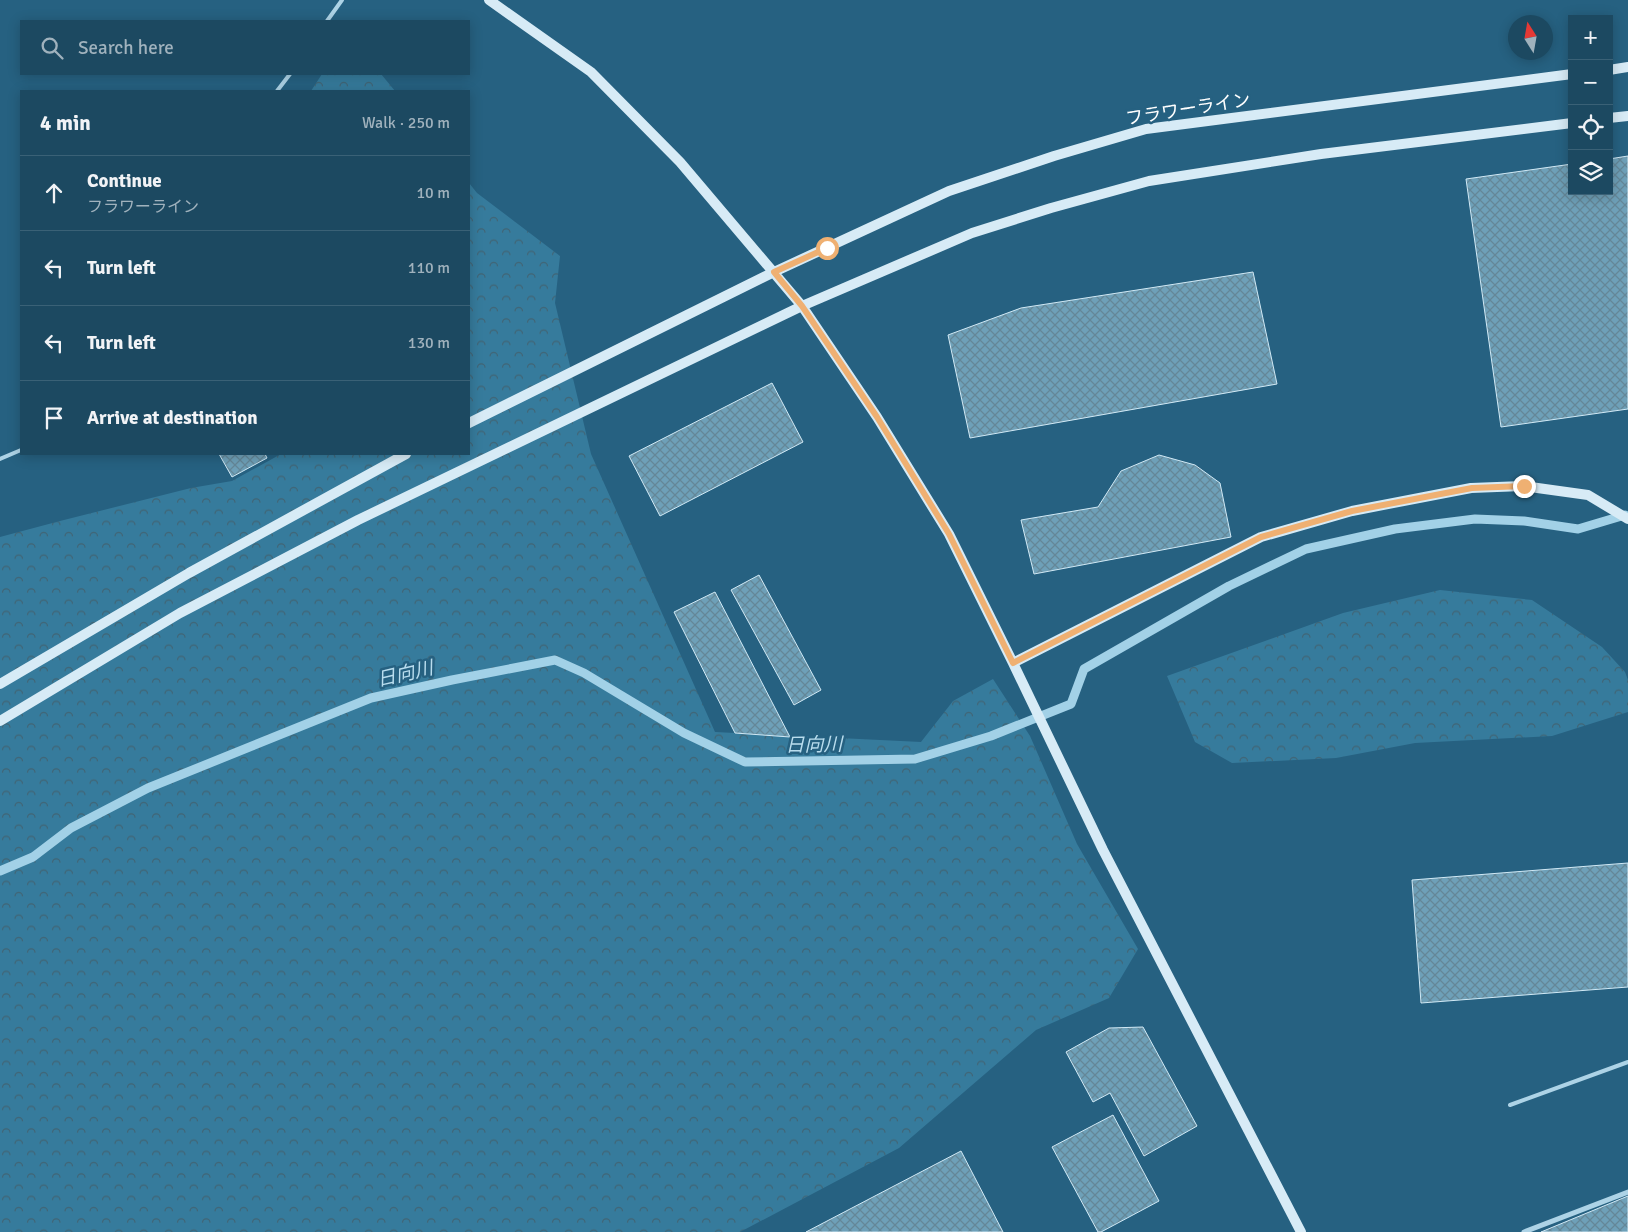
<!DOCTYPE html>
<meta charset="utf-8">
<style>
body{margin:0;font-family:Signika,"Noto Sans JP",sans-serif;background:#29536a;color:#f1f3f6}
.controls{position:absolute;right:15px;top:15px;display:grid;overflow:hidden;border-radius:0px;box-shadow:0 2px 12px #0003}
.controls button{width:45px;height:45px;display:grid;place-items:center;padding:0;border:0;border-bottom:1px solid #3a6176;background:#1c4961;color:#f1f3f6;font:25px sans-serif}
.compass{position:absolute;left:1508px;top:15px;width:45px;height:45px;border-radius:50%;background:#1c4961;box-shadow:0 2px 12px #0003;rotate:349deg}
.stop{position:absolute;width:15px;height:15px;margin:-11px;border:4px solid #efb072;border-radius:50%;background:#fff}
.stop.end{background:#efb072;border-color:#fff;box-shadow:0 1px 5px #0008}
.list{margin:0;padding:0;list-style:none}
h2{display:flex;justify-content:space-between;align-items:center;height:65px;margin:0;padding:0 20px;font-size:21px}
h2 small{font-size:16px;font-weight:400;color:#a0b2bd}
.list li{display:grid;grid-template-columns:32px 1fr auto;gap:15px;align-items:center;box-sizing:border-box;height:75px;padding:0 20px;border-top:1px solid #3a6176}
.list b{display:block;font-size:19px;white-space:nowrap}
.list p{margin:0;font-size:16px;white-space:nowrap;color:#a0b2bd}
.list em{font-size:16px;font-style:normal;color:#a0b2bd}
.icon{flex:none;width:28px;height:28px;fill:none;stroke:currentColor;stroke-width:2;stroke-linecap:round;stroke-linejoin:round}
.map{position:relative;flex:none;width:1628px;height:1232px;overflow:hidden}
.search{position:absolute;background:#1c4961;box-shadow:0 2px 12px #0003;left:20px;top:20px;width:450px;height:55px;display:flex;align-items:center;gap:12px;box-sizing:border-box;padding:0 18px;border-radius:0px;color:#a0b2bd;font-size:19px}
.panel{position:absolute;background:#1c4961;box-shadow:0 2px 12px #0003;left:20px;top:90px;width:450px;height:365px;border-radius:0px}
.map>svg:first-child{display:block}
.forest{fill:url(#forest-crowns)}
.lines{fill:none;stroke-linecap:round;stroke-linejoin:round}
.stream{stroke:#a2d1e7;stroke-width:9}
.building{fill:url(#building-cross-hatch);stroke:#d1e9f5}
.lane{stroke:#add3e6;stroke-width:4}
.street{stroke:#add3e6;stroke-width:5}
.secondary{stroke:#d7ebf6;stroke-width:10}
.route{stroke:#efb072;stroke-width:6}
.labels{text-anchor:middle;dominant-baseline:central;stroke-width:5;stroke-linejoin:round;paint-order:stroke}
.street-label{font-size:18px;fill:#fff;stroke:#266181}
.water-label{font-size:19px;font-style:italic;fill:#b9ddee;stroke:#266181}
</style>
<div class="map">
<svg width="1628" height="1232" viewBox="0 0 1628 1232">
<defs>
<pattern id="forest-crowns" width="20" height="18" patternUnits="userSpaceOnUse" patternTransform="scale(1.25)"><rect width="20" height="18" fill="#367b9c"/><path d="M2 6a3 3 0 1 1 6 0M12 15a3 3 0 1 1 6 0" fill="none" stroke="#416474"/></pattern>
<pattern id="building-cross-hatch" width="8" height="8" patternUnits="userSpaceOnUse" patternTransform="scale(1.25)"><rect width="8" height="8" fill="#6ea0b8"/><path d="M0 0l8 8M0 8l8-8" fill="none" stroke="#648798"/></pattern>
</defs>
<rect width="100%" height="100%" fill="#266181"/>
<path class="forest" d="M322,74H381L395,91H311Z
M469,183L477,193L560,256L555,303L591,454L715,732L921,742L953,701L993,679L1030,736L1077,844L1138,949L1109,998L1036,1030L899,1148L740,1232H0V537L60,521L191,488L232,481L281,454H469Z
M1440,590L1532,600L1602,647L1625,672L1628,680V712L1552,736L1415,743L1336,758L1232,763L1195,742L1167,676L1343,613Z"/>
<g class="lines">
<path class="stream" d="M0,871L33,857L71,828L148,788L371,698L452,680L555,660L584,673L684,733L745,762L915,759L991,736L1071,704L1084,669L1229,586L1306,549L1395,529L1475,519L1524,521L1578,529L1625,515"/>
</g>
<path class="building" d="M1628,156V409L1501,427L1466,179L1572,164V191H1609V159Z
M1253,272L1277,384L970,438L948,335L1021,308Z
M772,383L803,442L660,516L629,456Z
M219,454H265L267,458L232,477Z
M1159,455L1195,465L1220,483L1231,537L1034,574L1021,520L1098,507L1121,471Z
M759,575L821,690L794,705L731,590Z
M715,592L790,737L735,733L674,612Z
M1628,863V987L1421,1003L1412,880Z
M1143,1027L1197,1126L1144,1156L1110,1093L1093,1102L1066,1052L1109,1028Z
M1113,1115L1159,1201L1101,1232H1098L1052,1147Z
M961,1151L1003,1232H806Z
M1628,1196V1232H1541Z"/>
<g class="lines">
<path class="lane" d="M327,21L342,0
M277,91L290,74
M0,459L21,450
M1510,1105L1628,1062"/>
<path class="street" d="M1524,1232L1628,1192"/>
<path class="secondary" d="M489,0L591,72L680,162L802,306L877,417L949,534L1013,663L1103,850L1301,1232
M1609,70L1628,67
M1609,118L1628,116
M469,423L774,272L949,191L1054,156L1146,129L1572,74
M1013,663L1261,537L1352,511L1471,488L1523,486L1588,495L1628,519
M0,684L189,573L406,454
M0,721L180,613L358,520L802,306L972,233L1051,208L1149,181L1321,154L1572,123"/>
</g>
<g class="lines">
<path class="route" d="M827,248L774,272L802,306L877,417L949,534L1013,663L1261,537L1352,511L1472,488L1524,486"/>
</g>
<g class="labels">
<g class="street-label">
<text transform="translate(1188 109) rotate(-9)">フラワーライン</text>
</g>
<g class="water-label">
<text transform="translate(405 674) rotate(-13)">日向川</text>
<text transform="translate(814 745) rotate(-1)">日向川</text>
</g>
</g>
</svg>
<div class="controls">
<button>+</button>
<button>−</button>
<button><svg class="icon" aria-label="locate" viewBox="0 0 24 24"><circle cx="12" cy="12" r="6"/><path d="M12 2v4M12 18v4M2 12h4M18 12h4"/></svg></button>
<button><svg class="icon" aria-label="layers" viewBox="0 0 24 24"><path d="M12 4l9 5-9 5-9-5zM3 14l9 5 9-5"/></svg></button>
</div>
<svg class="compass" viewBox="-18 -18 36 36"><path d="M0-13l5 13h-10z" fill="#e53935"/><path d="M0 13l5-13h-10z" fill="#a0b2bd"/></svg>
<div class="stop" style="left:827px;top:248px"></div>
<div class="stop end" style="left:1524px;top:486px"></div>
<div class="search"><svg class="icon" aria-label="search" viewBox="0 0 24 24"><circle cx="10" cy="10" r="6"/><path d="M15 15l6 6"/></svg>Search here</div>
<section class="panel">
<h2>4 min<small>Walk · 250 m</small></h2>
<ul class="list">
<li><svg class="icon" aria-label="ahead" viewBox="0 0 24 24"><path d="M12 20V5M6 11l6-6 6 6"/></svg><div><b>Continue</b><p>フラワーライン</p></div><em>10 m</em></li>
<li><svg class="icon" aria-label="left" viewBox="0 0 24 24"><path d="M17 20v-9H6M10 6l-5 5 5 5"/></svg><div><b>Turn left</b></div><em>110 m</em></li>
<li><svg class="icon" aria-label="left" viewBox="0 0 24 24"><path d="M17 20v-9H6M10 6l-5 5 5 5"/></svg><div><b>Turn left</b></div><em>130 m</em></li>
<li><svg class="icon" aria-label="arrive" viewBox="0 0 24 24"><path d="M6 21V4h12l-3 4 3 4H6"/></svg><div><b>Arrive at destination</b></div></li>
</ul>
</section>
</div>
